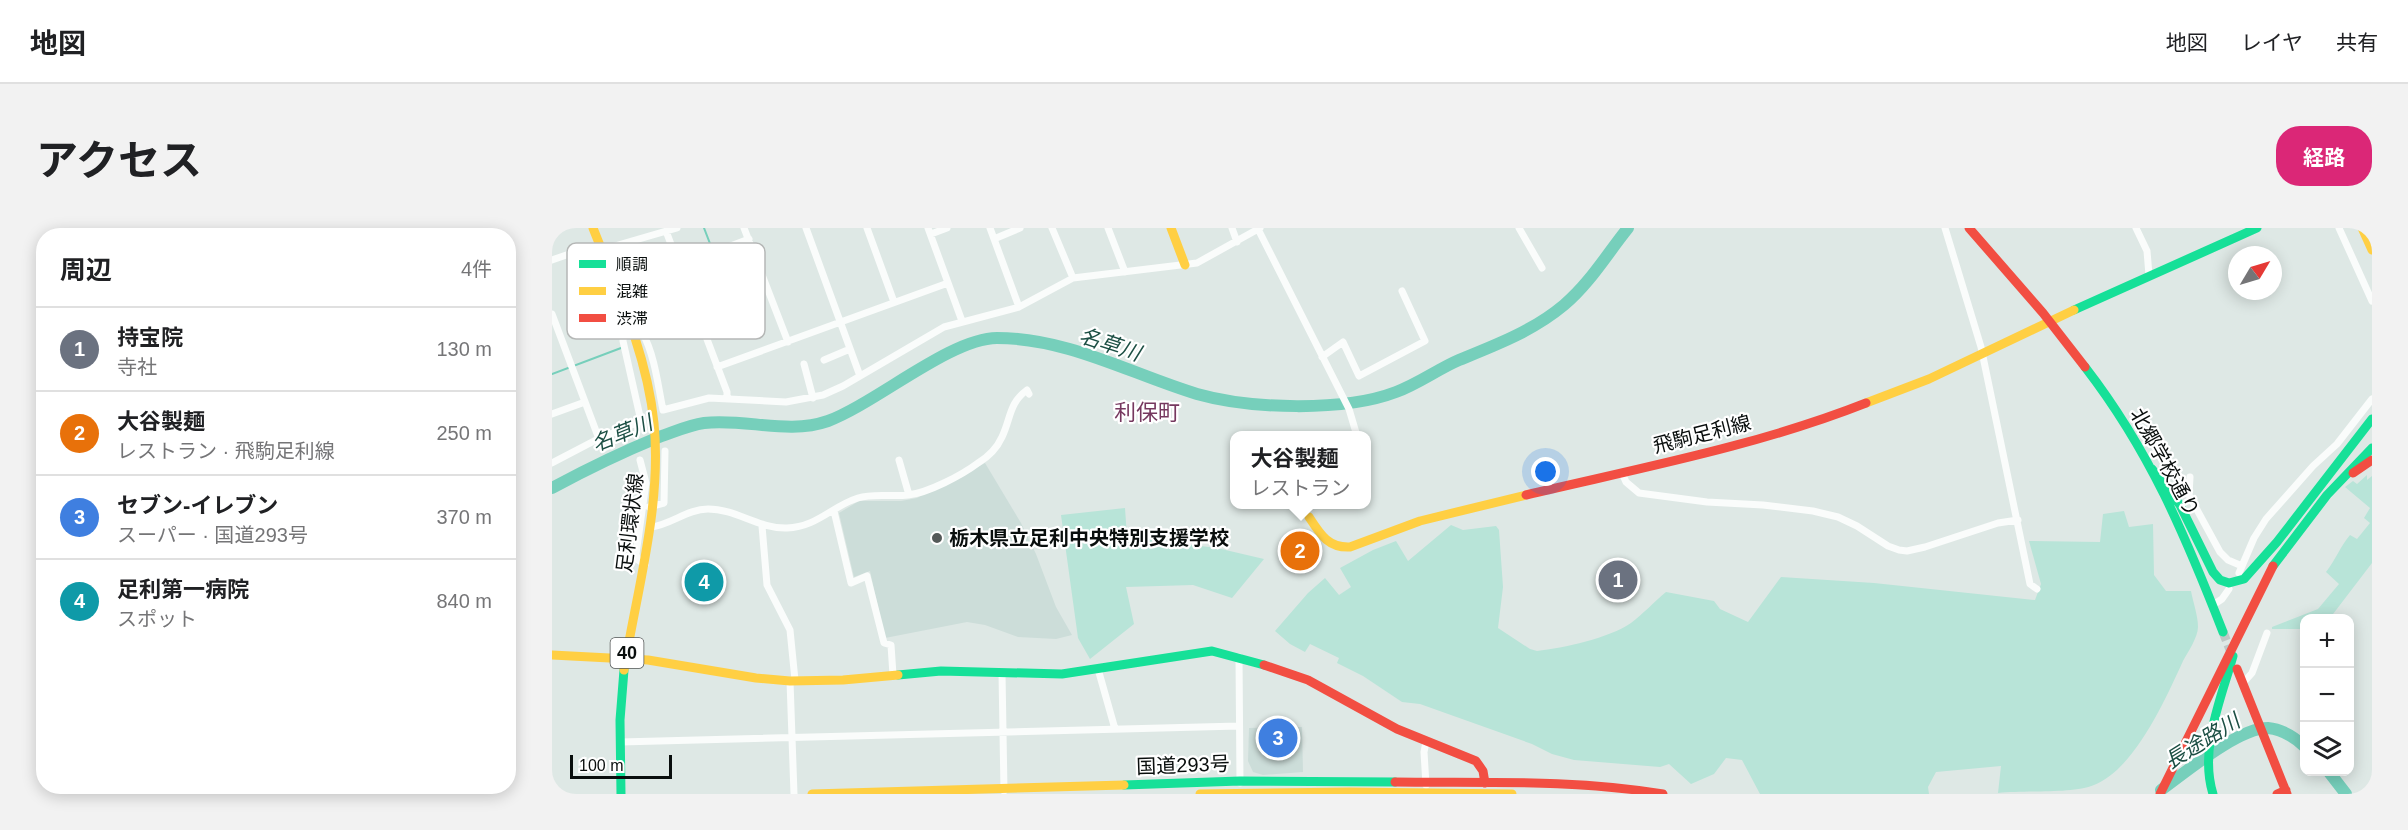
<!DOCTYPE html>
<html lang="ja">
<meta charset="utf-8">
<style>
body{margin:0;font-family:Arial,"Noto Sans JP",sans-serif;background:#f2f2f2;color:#202124}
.controls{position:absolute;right:18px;bottom:18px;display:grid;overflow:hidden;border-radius:12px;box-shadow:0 3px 15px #0003}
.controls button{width:54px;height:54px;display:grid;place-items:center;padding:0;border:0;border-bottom:2px solid #e0e0e0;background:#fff;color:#202124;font:30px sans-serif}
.compass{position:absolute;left:1676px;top:18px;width:54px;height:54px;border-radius:50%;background:#fff;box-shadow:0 3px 15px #0003;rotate:52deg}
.scale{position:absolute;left:18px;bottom:15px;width:102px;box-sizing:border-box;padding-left:6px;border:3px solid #090e0d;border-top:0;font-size:16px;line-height:21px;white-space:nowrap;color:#090e0d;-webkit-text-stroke:4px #fff;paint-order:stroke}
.you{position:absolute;left:994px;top:244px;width:21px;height:21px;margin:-15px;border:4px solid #fff;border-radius:50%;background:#1a73e8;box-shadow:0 0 0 9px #1a73e833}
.badge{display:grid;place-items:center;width:39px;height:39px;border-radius:50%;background:#db2777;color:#fff;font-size:20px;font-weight:700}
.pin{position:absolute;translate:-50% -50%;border:3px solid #fff;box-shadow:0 2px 6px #0006}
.popup{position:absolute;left:678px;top:203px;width:141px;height:78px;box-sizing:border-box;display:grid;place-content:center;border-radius:12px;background:#fff;filter:drop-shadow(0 2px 4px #0005);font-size:20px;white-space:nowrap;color:#757577}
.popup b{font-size:22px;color:#202124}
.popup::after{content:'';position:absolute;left:50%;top:100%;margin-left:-12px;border:12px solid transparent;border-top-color:#fff}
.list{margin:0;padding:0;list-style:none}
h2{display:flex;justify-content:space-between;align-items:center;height:78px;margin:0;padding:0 24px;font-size:26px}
h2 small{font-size:20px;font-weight:400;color:#757577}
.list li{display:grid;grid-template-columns:39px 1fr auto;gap:18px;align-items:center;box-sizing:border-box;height:84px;padding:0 24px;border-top:2px solid #e0e0e0}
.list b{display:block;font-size:22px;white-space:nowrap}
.list p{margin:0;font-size:20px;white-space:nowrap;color:#757577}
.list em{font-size:20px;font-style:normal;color:#757577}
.icon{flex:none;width:33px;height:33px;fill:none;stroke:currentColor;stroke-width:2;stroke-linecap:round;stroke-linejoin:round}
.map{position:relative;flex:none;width:1820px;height:566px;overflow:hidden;border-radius:24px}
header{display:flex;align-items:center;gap:36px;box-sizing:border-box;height:84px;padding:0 30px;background:#fff;border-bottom:2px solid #e0e0e0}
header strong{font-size:28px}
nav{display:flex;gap:33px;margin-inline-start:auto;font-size:21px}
.intro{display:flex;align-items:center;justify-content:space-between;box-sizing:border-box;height:144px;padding:0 36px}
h1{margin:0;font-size:42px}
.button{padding:15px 27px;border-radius:24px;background:#db2777;color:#fff;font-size:21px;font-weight:700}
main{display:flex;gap:36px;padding:0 36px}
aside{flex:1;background:#fff;border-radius:24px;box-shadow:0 3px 15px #0003}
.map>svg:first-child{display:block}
.built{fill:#ccddd9}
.green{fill:#b8e4d8}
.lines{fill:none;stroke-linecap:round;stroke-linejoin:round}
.stream{stroke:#76cfbb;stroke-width:2}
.river{stroke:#76cfbb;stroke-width:12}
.secondary-tunnel{stroke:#bec7c5;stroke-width:9;stroke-dasharray:9 4.5;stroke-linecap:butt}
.street{stroke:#fafcfb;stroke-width:7}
.fast{stroke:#16e098;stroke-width:9}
.slow{stroke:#ffcf43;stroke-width:9}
.jam{stroke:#f24e42;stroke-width:9}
.poi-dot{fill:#545a59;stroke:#fff;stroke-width:2}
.labels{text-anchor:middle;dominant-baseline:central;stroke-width:4.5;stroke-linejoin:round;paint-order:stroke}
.shield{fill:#fff;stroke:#535656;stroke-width:1.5}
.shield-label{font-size:18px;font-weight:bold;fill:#090e0d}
.street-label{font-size:20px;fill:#090e0d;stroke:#fff}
.poi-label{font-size:20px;font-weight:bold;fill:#090e0d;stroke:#fff;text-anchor:start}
.water-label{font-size:21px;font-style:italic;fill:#1c4f44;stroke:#fff}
.quarter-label{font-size:22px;fill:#76385f;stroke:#fff}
.key{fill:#fff;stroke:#b5b7b6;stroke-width:1.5}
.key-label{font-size:16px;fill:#090e0d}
</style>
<header>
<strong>地図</strong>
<nav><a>地図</a><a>レイヤ</a><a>共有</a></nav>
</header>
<div class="intro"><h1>アクセス</h1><a class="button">経路</a></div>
<main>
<aside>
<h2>周辺<small>4件</small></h2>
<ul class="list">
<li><span class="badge" style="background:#6b7280">1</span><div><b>持宝院</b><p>寺社</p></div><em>130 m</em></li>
<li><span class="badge" style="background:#e8710a">2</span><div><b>大谷製麺</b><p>レストラン · 飛駒足利線</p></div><em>250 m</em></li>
<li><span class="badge" style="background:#3f7fe0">3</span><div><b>セブン-イレブン</b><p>スーパー · 国道293号</p></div><em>370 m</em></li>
<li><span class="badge" style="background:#0f9aa8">4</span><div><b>足利第一病院</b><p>スポット</p></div><em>840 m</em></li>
</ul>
</aside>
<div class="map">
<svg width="1820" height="566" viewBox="0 0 1820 566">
<rect width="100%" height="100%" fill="#dee8e5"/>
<path class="built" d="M433,235L469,295L484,326L504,379L520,407L504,411L466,409L433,397L415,394L333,410L318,343L302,349L287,285L307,273H349L365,270Z
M750,499L751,544L711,547L701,544L696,533L697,500Z"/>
<path class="green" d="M1815,247V252L1820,248V335L1778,390L1752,391V401H1720V399L1766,381L1787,356L1774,344C1784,331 1788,319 1798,307L1805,311L1818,295L1812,290L1818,280L1793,259L1801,253L1805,256Z
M573,280L575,309L665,320L712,331L680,370L641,357L574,359L582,396L538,431L526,410L509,287Z
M1572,283L1577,299L1601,296L1602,347L1614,363H1639C1641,374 1646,388 1646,399C1646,409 1636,424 1631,433C1614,470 1583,541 1542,557C1521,566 1473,562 1446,565L1449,538L1384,544L1376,559L1377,566H1208L1190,532L1174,530L1162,546L1139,556L1117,536L1108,539L1022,532L1000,526L980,516L868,476L850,474L811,448L785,435L787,430L758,416L753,424L738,416L723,403L756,365L773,350L787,367L799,359L788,340L821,322L844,313L856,333L899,297L911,302L944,298L947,302L951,359L946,400L978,421L985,423C1012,420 1057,410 1079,395C1091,386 1102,374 1114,364L1162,373L1168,381L1196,394L1229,349L1322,355L1483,372L1489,356L1477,313L1548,314L1551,286Z"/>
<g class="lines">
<path class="stream" d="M97,110L182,78L152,0
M0,146L69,120"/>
<path class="river" d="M0,260C37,240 68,225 107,209C122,204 137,197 152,195C193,190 236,207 276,193C324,175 399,110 445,110C516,110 579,146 645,166C698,181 792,184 844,164C866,156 886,141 907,132C944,117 981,103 1012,77C1038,55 1055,26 1076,0
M1777,544L1794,566
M1609,562C1634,544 1686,500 1716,500C1729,501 1742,509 1752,518"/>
<path class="secondary-tunnel" d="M1671,404L1680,427"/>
<path class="street" d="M192,0L236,114
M254,0L308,148
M315,0L342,74
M376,0L410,93
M438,0L467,79
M500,0L521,50
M556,0L573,44
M680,0L685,14
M967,0L990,40
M1393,0L1429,119L1478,356L1485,361
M1584,0L1595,23L1597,47
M1787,0L1820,73
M706,1L797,181L805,208
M114,3L175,164V171
M379,6L395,0
M442,11L468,0
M49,22L125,0
M168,22L197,11
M0,32L23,24
M0,86L47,211
M770,129L791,114L807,148L873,113L850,63
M272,132L298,121
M252,136L261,170
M165,139L396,55
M0,186L33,174
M88,232L94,255L84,326L86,332L93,337
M347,232L357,267
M0,235L42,213L89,193L71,113L72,100L76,94C82,97 88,99 91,106C103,128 106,158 111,182L157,170L234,174L271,167L291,158L392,99L467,79L521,50L645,35L708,0
M1070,245L1074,254L1087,265L1155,274L1211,277L1261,283L1286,289L1305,298L1336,318L1347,322L1355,323L1373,319L1446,295L1466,292
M1638,249L1637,267L1668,324L1676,332L1690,338
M97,279L112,275L113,223
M282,283L299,355L315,348L332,415L339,417L341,447
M210,298L215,357L238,402L243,452
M99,299C119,297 135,281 156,281C184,281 207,301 235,300C265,299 280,278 306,270C322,265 339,269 356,267C376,265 410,247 426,235C436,229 445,220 450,209C459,190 457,175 475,162L477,166
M1687,345L1702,310L1714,291L1761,238L1785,216L1820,171
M1661,377L1670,371L1677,361
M687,429L688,555
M546,441L563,501
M450,445L452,563
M238,453L242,566
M1691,455L1700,445L1715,405
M68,514L687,498
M874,557L872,524L874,514"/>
<path class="fast" d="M1522,82L1705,0
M1533,139C1598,223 1633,307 1671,404
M1600,241L1628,277L1661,344L1668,352L1677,355L1692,351L1725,314L1820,191
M1721,338L1775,267L1820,220
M346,447L389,443L510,446L660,423L712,437
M572,557L688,553L843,554
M69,566L68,492L72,442
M1661,566C1647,521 1669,471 1681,428"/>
<path class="slow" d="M41,0C66,63 95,127 102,195C110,278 85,361 72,442
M619,0L633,37
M1810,0L1820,22
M1314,175L1377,151L1522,82
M757,289C768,306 776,320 798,319L868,293L974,267
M0,427L96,432L204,450L238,453L291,452L346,447
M260,566L572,557
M648,566L797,564L960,566"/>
<path class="jam" d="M1417,0L1491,85L1533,139
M1801,245L1820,232
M974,267C1088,240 1205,218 1314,175
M712,437L756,452L845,501L924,533L931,543L933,555
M1685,441L1735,566
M843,554C932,555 1023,551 1111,566
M1608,566L1721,338
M1725,566L1734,562"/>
</g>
<circle class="poi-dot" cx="385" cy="310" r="6"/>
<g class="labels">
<rect class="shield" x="58.5" y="410" width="33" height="30" rx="4.5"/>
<g class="shield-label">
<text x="75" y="425">40</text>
</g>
<g class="street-label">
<text transform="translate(1150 206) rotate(-14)">飛駒足利線</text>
<text transform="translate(1613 234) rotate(61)">北郷学校通り</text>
<text transform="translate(78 295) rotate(-83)">足利環状線</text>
<text transform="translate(631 537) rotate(-2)">国道293号</text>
</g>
<g class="poi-label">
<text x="397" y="310">栃木県立足利中央特別支援学校</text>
</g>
<g class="water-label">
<text transform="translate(558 116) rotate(18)">名草川</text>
<text transform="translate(70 205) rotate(-22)">名草川</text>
<text transform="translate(1650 513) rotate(-32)">長途路川</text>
</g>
<g class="quarter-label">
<text x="595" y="184">利保町</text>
</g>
</g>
<rect x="15" y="15" width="198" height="96" rx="9" class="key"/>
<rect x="27" y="32" width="27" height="8" fill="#16e098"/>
<rect x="27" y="59" width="27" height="8" fill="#ffcf43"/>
<rect x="27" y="86" width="27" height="8" fill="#f24e42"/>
<g class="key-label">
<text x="64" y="42">順調</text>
<text x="64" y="69">混雑</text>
<text x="64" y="96">渋滞</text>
</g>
</svg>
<div class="controls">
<button>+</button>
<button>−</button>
<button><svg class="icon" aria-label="layers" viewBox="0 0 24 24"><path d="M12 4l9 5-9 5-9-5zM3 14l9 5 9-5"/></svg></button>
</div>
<svg class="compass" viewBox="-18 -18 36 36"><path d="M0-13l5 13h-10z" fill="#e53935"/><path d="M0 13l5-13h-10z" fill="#757577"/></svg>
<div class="scale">100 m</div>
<div class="you"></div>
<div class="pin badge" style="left:1066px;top:352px;background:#6b7280">1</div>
<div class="pin badge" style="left:748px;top:323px;background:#e8710a">2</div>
<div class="popup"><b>大谷製麺</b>レストラン</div>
<div class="pin badge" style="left:726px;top:510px;background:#3f7fe0">3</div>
<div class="pin badge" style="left:152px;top:354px;background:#0f9aa8">4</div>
</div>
</main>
